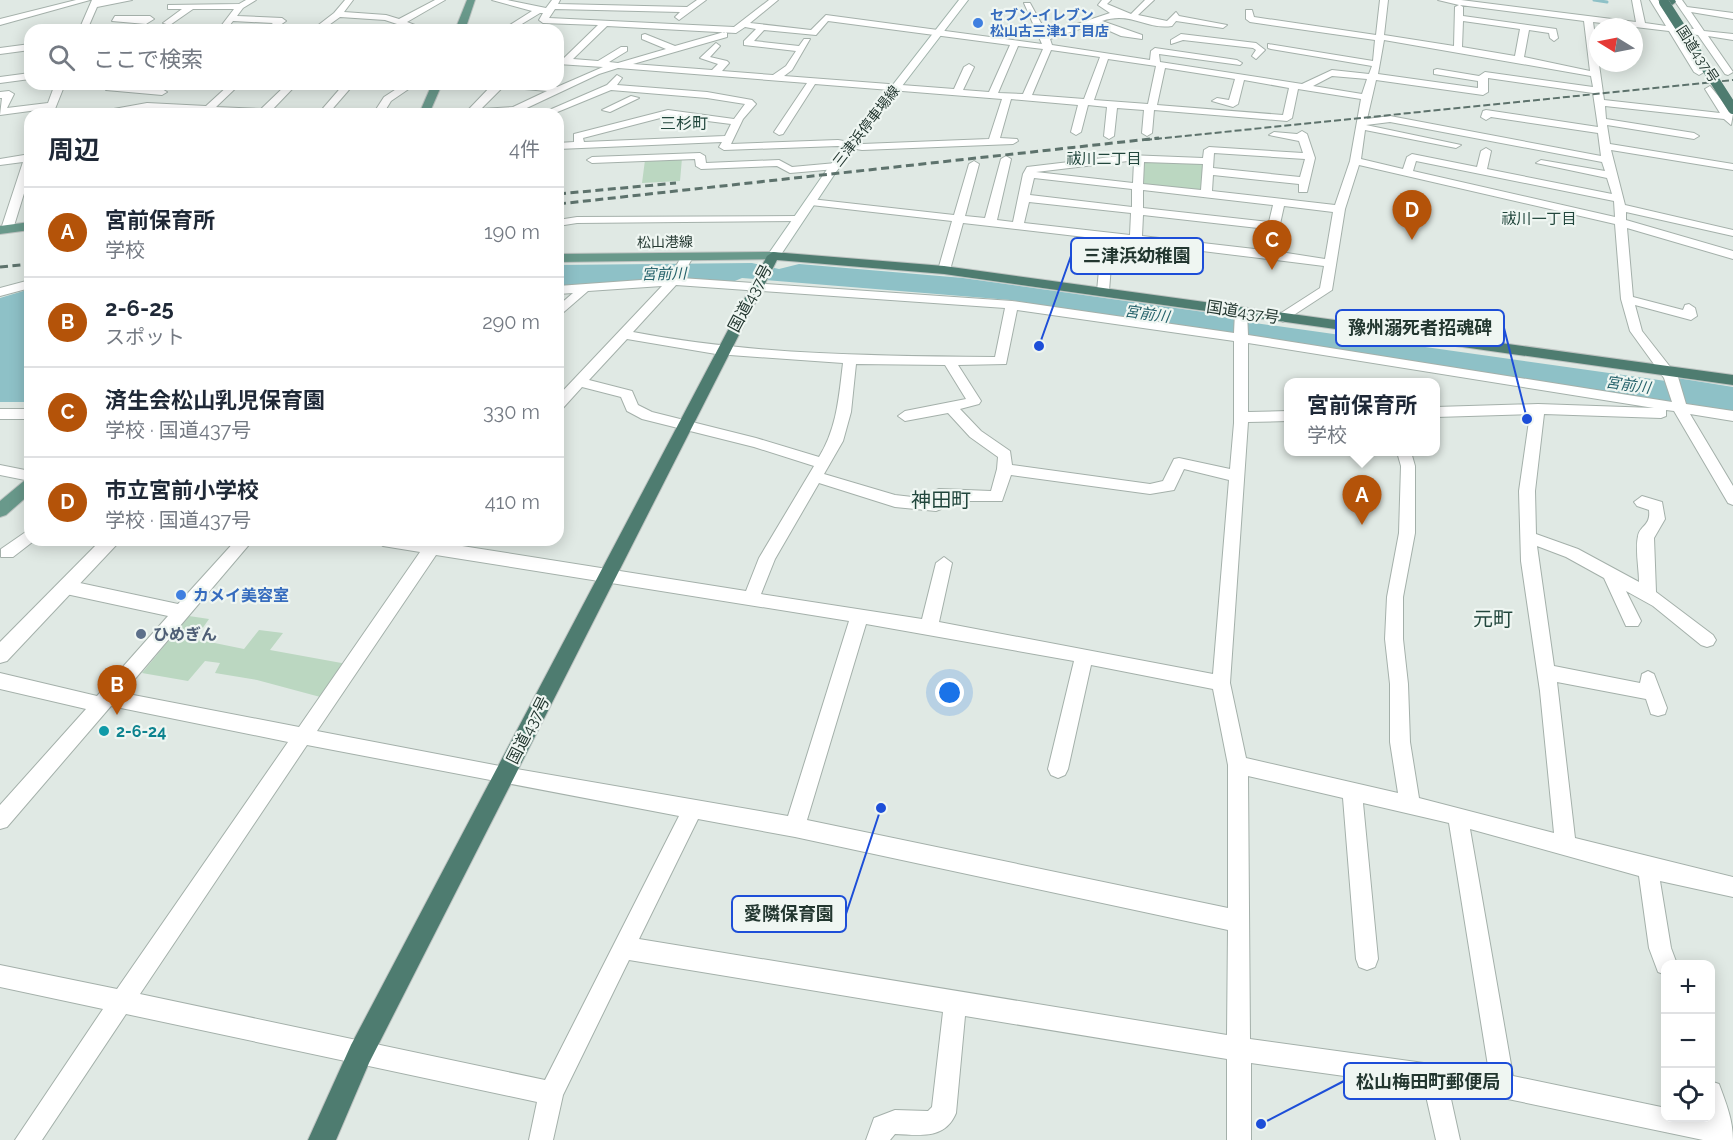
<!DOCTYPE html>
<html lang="ja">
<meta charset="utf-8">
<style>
body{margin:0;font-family:Raleway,"Noto Sans JP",sans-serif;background:#f2f2f3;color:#1f2937}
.controls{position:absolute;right:18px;bottom:18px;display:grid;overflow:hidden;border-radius:12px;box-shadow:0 3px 15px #0003}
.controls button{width:54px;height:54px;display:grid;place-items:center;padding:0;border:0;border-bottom:2px solid #e0e1e3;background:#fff;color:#1f2937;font:30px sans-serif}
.compass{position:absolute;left:1589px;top:18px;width:54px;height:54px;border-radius:50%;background:#fff;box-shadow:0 3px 15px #0003;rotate:280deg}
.you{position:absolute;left:950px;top:693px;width:21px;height:21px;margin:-15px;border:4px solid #fff;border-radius:50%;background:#1a73e8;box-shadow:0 0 0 9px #1a73e833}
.badge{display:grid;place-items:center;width:39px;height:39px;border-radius:50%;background:#b45309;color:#fff;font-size:20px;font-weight:700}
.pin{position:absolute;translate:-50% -50px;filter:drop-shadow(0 2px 3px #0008)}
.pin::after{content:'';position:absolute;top:32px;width:21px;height:18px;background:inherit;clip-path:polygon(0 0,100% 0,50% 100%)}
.popup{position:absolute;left:1284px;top:378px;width:156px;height:78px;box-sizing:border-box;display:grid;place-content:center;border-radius:12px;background:#fff;filter:drop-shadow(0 2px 4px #0005);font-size:20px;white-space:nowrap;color:#747a83}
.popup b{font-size:22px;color:#1f2937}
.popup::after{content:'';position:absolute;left:50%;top:100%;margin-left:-12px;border:12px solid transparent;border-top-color:#fff}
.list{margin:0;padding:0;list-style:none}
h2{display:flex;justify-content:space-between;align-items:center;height:78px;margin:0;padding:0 24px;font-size:26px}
h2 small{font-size:20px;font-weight:400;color:#747a83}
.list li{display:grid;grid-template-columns:39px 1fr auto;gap:18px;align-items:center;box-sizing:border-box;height:90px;padding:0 24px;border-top:2px solid #e0e1e3}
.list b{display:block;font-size:22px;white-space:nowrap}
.list p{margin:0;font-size:20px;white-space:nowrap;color:#747a83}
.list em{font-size:20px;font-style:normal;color:#747a83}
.icon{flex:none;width:33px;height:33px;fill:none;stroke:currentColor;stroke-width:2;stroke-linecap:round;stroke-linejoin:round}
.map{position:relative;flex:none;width:1733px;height:1140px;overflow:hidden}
.search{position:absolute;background:#fff;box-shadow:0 3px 15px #0003;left:24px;top:24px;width:540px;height:66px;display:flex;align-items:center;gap:15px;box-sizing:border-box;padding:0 21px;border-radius:18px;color:#747a83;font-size:22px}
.panel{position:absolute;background:#fff;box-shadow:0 3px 15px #0003;left:24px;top:108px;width:540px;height:438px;border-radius:18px}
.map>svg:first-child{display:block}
.green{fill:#bbd7c1}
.water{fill:#8ec1c7}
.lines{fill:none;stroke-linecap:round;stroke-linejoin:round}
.stream{stroke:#8ec1c7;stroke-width:3}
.minor-casing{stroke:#a4b0aa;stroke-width:2}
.tertiary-casing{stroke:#a4b0aa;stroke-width:2}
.secondary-casing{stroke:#a0b3ab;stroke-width:2}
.primary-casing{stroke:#bdc3c1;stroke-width:2}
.trunk-casing{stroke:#bdc3c1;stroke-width:2}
.minor{fill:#fff;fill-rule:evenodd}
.tertiary{fill:#fff;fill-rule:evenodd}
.secondary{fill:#fff;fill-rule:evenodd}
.primary{fill:#69998b;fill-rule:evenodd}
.trunk{fill:#4e7c70;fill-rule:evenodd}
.rail-far1{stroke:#5d726c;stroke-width:2;stroke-dasharray:7 3;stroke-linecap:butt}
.rail{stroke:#5d726c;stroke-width:3;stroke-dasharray:8 4.5;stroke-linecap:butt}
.trunk-bridge-casing{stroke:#bdc3c1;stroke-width:10;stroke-linecap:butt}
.trunk-bridge{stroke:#4e7c70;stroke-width:10}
.shop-dot{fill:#3f7fe0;stroke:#eff6f2;stroke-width:2}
.service-dot{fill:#5c6f8a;stroke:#eff6f2;stroke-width:2}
.culture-dot{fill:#0f9aa8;stroke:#eff6f2;stroke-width:2}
.labels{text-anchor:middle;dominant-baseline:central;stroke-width:4.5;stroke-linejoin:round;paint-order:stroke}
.far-shop-label{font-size:14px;font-weight:bold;fill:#366cbe;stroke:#eff6f2;text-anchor:start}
.far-street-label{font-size:14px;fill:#233730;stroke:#eff6f2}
.far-neighbourhood-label{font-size:15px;fill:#21463c;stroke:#eff6f2}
.far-water-label{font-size:15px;font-style:italic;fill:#25626b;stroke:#eff6f2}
.far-quarter-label{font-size:16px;fill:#21463c;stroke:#eff6f2}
.street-label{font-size:16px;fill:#233730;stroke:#eff6f2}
.shop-label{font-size:16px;font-weight:bold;fill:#366cbe;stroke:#eff6f2;text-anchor:start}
.service-label{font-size:16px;font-weight:bold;fill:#4e5e75;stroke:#eff6f2;text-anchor:start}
.culture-label{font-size:16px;font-weight:bold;fill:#0d838f;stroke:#eff6f2;text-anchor:start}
.quarter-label{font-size:20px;fill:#21463c;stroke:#eff6f2}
.leader{fill:none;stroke:#1d4ed8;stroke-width:2}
.callout-dot{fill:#1d4ed8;stroke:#eff6f2;stroke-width:2}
.callout{fill:#eff6f2;stroke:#1d4ed8;stroke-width:2}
.callout-label{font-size:18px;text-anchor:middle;font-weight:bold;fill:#233730}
</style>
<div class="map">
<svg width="1733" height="1140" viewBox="0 0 1733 1140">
<rect width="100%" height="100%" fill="#e0e9e4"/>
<path class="green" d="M682,158L680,181L642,183L645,160Z
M1141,160L1204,162L1202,192L1140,185Z
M189,616L209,619L195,639L244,649L259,630L283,633L270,650L347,664L324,698L257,680L215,673L220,663L205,661L188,681L142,673Z"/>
<path class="water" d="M752,263L779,269L799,264L963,278L1225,315L1255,323L1673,382L1677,378L1733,387V412L1010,300L742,278L730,283L558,286V265Z
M30,289V402H0V298Z"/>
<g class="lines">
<path class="stream" d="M1594,0L1607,2"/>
<g class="minor-casing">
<path id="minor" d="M76,0H90L0,25V19Z
M92,0H132L97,7L87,30H79Z
M246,0H256L243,8L237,16L282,18L286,21L273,30H263L273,23L233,21L226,30H218L234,9H193L170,25L163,23L182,9H168V5L239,4Z
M345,0H353L344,12L386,15L399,19L435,0H445L407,22L428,30H415L385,20L340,17L322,30H312L334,13Z
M492,0H507L546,8L552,0H560L558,4L687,7L697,0H706L679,20L675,17L680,12L555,9L549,18L734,27L769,0H778L750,23L811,30L826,15L1042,44L1024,3H1030L1047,34L1110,13L1098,5L1102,0H1111L1107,4L1131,14L1145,0H1154L1138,15L1167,21L1176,12L1179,16L1227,25L1223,28L1176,21L1172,26C1146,30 1131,11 1102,21L1142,35V39L1121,36L1094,24L1050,39L1052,45L1150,60L1151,51L1155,48L1237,60L1242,63L1240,65L1159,54L1160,62L1302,84L1332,70L1369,74L1372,66L1271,49L1268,48V44L1373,61L1375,40L1250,22L1246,19V10H1252L1254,17L1376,35L1380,0H1388L1384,35L1454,46L1455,7L1459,5L1438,0H1461L1636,22L1632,0H1640L1645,23L1666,26L1650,0H1658L1675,27L1694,29L1674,0H1682L1687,7L1733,13V19L1691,12L1704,31L1733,34V40L1708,36L1733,72L1728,75L1725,74L1698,35L1679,33L1704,72L1699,75L1694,72L1669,31L1593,22L1604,100L1720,113L1705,89L1710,86L1733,114L1731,125L1724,119L1605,106L1606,119L1694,133L1699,136L1694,139L1607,125L1610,144L1733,164V170L1611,150L1625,205L1733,230V236L1626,212V220L1733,251V259L1627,228L1633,297L1683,310L1685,305L1689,304L1695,308L1697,316L1691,320L1635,305L1642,331L1678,377L1686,404L1733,411V421L1690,414L1733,486V505L1728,503L1674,411L1666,410V416L1661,418L1544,414L1535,491L1536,534L1578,549L1639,582C1639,568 1635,550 1638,536C1640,525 1651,526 1649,510L1637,506L1634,502L1642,496L1662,502L1665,519L1654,538L1656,592L1713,635L1716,640L1713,645L1707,647L1701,645L1653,606L1626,591L1641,621L1638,626H1626L1604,578L1566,557L1537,546L1554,666L1640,683L1642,674L1648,671L1654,674L1667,708L1665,714L1658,716L1651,714L1646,699L1557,682L1575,838L1733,877V897L1660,881L1671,948L1677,964H1666V975L1658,972L1649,948L1639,876L1470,829L1513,1076L1666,1108V1118H1710V1081L1719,1084C1726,1103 1733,1120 1733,1140H1703L1503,1098L1449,1090L1460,1140H1436L1424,1087L1251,1063V1140H1227V1059L965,1016L956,1113C945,1140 919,1135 895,1134L890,1140H866L874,1118L895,1110L928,1111L932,1107L943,1012L629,960L563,1095L553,1140H529L537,1102L126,1014L42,1140H15L103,1009L0,987V965L117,989L288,742L111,706L7,827L0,829V805L86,709L0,689V673L97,696L168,616L66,594L60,592L58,587L60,582L66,580L178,604L236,540H253L123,693L299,727L420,552L383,546L375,540H445L443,543L746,591L759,558L814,466L754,447L642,419L627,411L621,397L582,387L563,408L558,410V396L662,286L588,291L558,317V306L573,293L558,294V286L669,278L683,254L687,253L693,257L681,278L1012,301L1234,333L1235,312L1241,308L1247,312L1248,335L1672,402L1664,378L1630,331L1621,299L1615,224L1359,165L1345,209L1332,290L1283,322L1277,318L1278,315L1320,288L1324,266L1113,240L1109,291L1103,295L1097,291L1102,239L963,223L950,270L944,274L938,270L952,221L811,205L805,202L811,199L954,215L969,164L974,161L979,164L965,216L985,218L1001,159L1006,156L1011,159L997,220L1013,222L1023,174L1027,167L1128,155L1203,158L1204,150L1209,147L1303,153L1299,141L1269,135L1274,132L1297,134L1302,131L1307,134L1315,158L1307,192H1299V184L1213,175L1212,191L1335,205L1350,161L1361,99L1298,89L1292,118L1287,121L1154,110L1152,133L1147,136L1142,133L1144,110L1117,108L1114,136L1109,139L1104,136L1107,107L1088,105L1081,132L1076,135L1071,132L1078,105L1011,99L1000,138L1017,139L1018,141L1013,144L862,150L838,146L724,150L719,147L722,142L558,149V143L574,142V134L668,110L734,119L745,104L707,98L611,90L555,113L547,111L607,85L617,75L622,78L617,85L707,92L752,100L756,104L743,119L731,144L838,140L862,144L989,139L1002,99L815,84L783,134L779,135L774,132L807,83L618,68L599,74L514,114H417L422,111L469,109L493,84L557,87L603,67L558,64V58L563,59L598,25L543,23L539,20L543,13H540L512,30H502L532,11ZM1460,5L1584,21L1590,71L1524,57L1529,30L1549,33L1550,38L1554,41L1558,38L1556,29L1463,16V7ZM828,21L1010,45L989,92L963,90L974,67L969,64L964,67L954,89L784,76L792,70L810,39H804L799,46L754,41L764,30L816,35ZM1463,21L1520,29L1515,56L1462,47ZM607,26L736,33L745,27L756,29L744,41V45L796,51L786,66L773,75L722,71L729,63L727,61L710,57L720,46L716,43L700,58L718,64L712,70L633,64L727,37V33L724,32L675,46L645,34L642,35V39L666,49L618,63L609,62L627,51V47H621L598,61L573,59ZM1384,40L1591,76L1593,87L1485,72L1479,76L1437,69L1434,70V74L1478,81V88L1378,74ZM1018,46L1043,49L1023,94L998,93ZM1051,50L1100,57L1084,99L1032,95ZM1108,59L1156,66L1148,104L1094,100ZM1165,68L1235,79L1229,100L1217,98L1212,101L1233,107L1238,104L1244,80L1289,88L1283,115L1157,105ZM1332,76L1367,79L1362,94L1313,86ZM1488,78L1593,93L1598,127L1486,110L1483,111L1481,117L1486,120L1491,117L1598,133L1601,156L1390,116L1367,119L1376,80L1483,95L1488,92ZM503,87L547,91L513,107L481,109ZM668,116L731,124L725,136L584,142L583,138ZM1390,122L1602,162L1605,171L1541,160L1536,163L1607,178L1612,194L1487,169L1491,151L1486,148L1481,151L1477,167L1412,154L1407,157L1403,169L1361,159L1365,130L1456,148L1461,145L1366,125ZM1214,153L1305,159L1300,177L1213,168ZM1134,161L1133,183L1036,172L1128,161ZM1416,161L1614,201L1615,217L1413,171ZM1144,162L1203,164L1201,190L1143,184ZM1034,178L1132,189V207L1030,195ZM1143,190L1273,205L1269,222L1143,208ZM1029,202L1131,213L1130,235L1024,223ZM1284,206L1333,212L1325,259L1274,251ZM1143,215L1267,229L1263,250L1142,236ZM676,285L1005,308L995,357C873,356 753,355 633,332ZM1017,310L1234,341V423L1230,469L1179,458L1174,459L1163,481L1150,484L1012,465L1010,451L981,431L960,409L979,404L981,401L958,365L1006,364ZM627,339L716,354L843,363C839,396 837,428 819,457L756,438L652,412L638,405L632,391L589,380ZM1248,343L1654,408L1538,404L1436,407V417L1530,414L1519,491L1521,561L1540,691L1554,833L1419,798L1410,742L1408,684L1403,639V597L1415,533V466L1411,452H1397L1401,466L1399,533L1387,597L1385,639L1390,684V742L1398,793L1246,758L1230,683L1248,422L1288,421V411L1248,412ZM856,364L945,365L966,399L905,411L898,416L905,421L948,413L970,437L998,457L997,469L991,491L939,489L934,491L930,499L895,495L824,474L843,441L851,412ZM1184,469L1229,480L1213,674L939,622L952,563L944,557L936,563L922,619L761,594L775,559L819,483L895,507L936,511L941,509L945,501H1002L1011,475L1150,494L1174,490ZM436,555L849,621L788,816L505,767L317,731ZM866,624L1074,661L1048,769L1051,775L1058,778L1065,775L1068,769L1091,665L1213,689L1228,765V908L807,820ZM307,745L679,816L545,1080L140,994ZM1248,776L1343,798L1356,959L1359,967L1367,970L1375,967L1378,959L1363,803L1449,823L1489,1072L1250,1039ZM698,819L795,837L1228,930L1227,1035L639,939Z
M115,16H150L154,19L146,24L112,21Z
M1181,34L1256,43L1265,50L1256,59L1252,56L1256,50L1253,48L1183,40L1171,44V40Z
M30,44V50L0,54V48Z
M30,73V79L0,83V77Z
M55,84H65L53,114H43L45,109L0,115L2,98H0V92L9,91L14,94L7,108L48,103Z
M230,84H240L216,107L261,109L287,84H297L272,110L298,111L303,114H201L200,112L147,109L112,114H86L147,103L206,106Z
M344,84H354L328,114H318Z
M404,84H416L391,101L383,114H373L384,97Z
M109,85L162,89L167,92L162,95L106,90V86Z
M631,96L639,98L610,112L602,110Z
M700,153L705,156L706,163L779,160L792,167L836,163L841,166L836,169L790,173L777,166L701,169L696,166L695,159L592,163L587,160L592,157Z
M30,154V174L13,229L3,231L1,229L23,162L0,165V159Z
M798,216L804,219L802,221L577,223L558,226V220L577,217Z
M30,280V288L0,296V288Z
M0,409H30V419H0Z
M0,465L30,471V481L0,475Z
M30,529V540H35L13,557H1V549Z"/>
</g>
<g class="tertiary-casing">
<path id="tertiary" d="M101,540H121L7,661L0,663V642Z"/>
</g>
<g class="secondary-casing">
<path id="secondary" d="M959,0H968L836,172L778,259H768L767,256L828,168Z"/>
</g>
<g class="primary-casing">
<path id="primary" d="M467,0H475L465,30H455Z
M432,84H442L429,114H419Z
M30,222V230L0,234V226Z
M773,252L778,253V259L558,262V254Z
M30,479V494L6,515L0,517V501L24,481Z"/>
</g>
<g class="trunk-casing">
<path id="trunk" d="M1666,0H1675L1676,2L1672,5Z
M773,252L944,266L1733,375V385L944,274L777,260L369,1063L336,1140H308L351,1045L767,256Z"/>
</g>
<use href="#minor" class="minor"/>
<use href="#tertiary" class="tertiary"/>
<use href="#secondary" class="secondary"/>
<use href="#primary" class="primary"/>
<use href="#trunk" class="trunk"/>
<path class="rail-far1" d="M1145,140L1733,80"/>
<path class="rail" d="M558,194L676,183
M558,204L1159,138
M0,267L30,264"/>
<g class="trunk-bridge-casing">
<path id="trunk-bridge" d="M1664,2L1733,109"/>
</g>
<use href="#trunk-bridge" class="trunk-bridge"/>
</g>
<g class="shop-dot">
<circle cx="978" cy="23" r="6"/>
<circle cx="181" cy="595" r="6"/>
</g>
<circle class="service-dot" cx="141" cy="634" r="6"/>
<circle class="culture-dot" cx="104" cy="731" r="6"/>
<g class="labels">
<g class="far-shop-label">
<text x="990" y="15">セブン-イレブン<tspan x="990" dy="16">松山古三津1丁目店</tspan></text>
</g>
<g class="far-street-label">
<text transform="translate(1698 54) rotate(57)">国道437号</text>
<text transform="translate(866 126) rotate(-52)">三津浜停車場線</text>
<text transform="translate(665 242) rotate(-1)">松山港線</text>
</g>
<g class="far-neighbourhood-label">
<text x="1104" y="159">祓川二丁目</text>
<text x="1539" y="219">祓川一丁目</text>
</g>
<g class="far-water-label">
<text transform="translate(664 274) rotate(-1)">宮前川</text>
<text transform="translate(1147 314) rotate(8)">宮前川</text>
<text transform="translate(1628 385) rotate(8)">宮前川</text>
</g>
<g class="far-quarter-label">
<text x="684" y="123">三杉町</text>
</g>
<g class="street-label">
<text transform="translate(750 298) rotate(-62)">国道437号</text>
<text transform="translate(1243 312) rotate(9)">国道437号</text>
<text transform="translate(528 730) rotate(-63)">国道437号</text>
</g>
<g class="shop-label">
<text x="193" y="595">カメイ美容室</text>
</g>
<g class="service-label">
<text x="153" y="634">ひめぎん</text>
</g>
<g class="culture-label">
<text x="116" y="731">2-6-24</text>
</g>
<g class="quarter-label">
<text x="941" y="500">神田町</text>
<text x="1493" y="619">元町</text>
</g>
</g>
<path class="leader" d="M1039 346L1071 256M1527 419L1504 328M881 808L846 914M1261 1124L1344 1081"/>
<g class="callout-dot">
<circle cx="1039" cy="346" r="6"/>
<circle cx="1527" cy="419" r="6"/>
<circle cx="881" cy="808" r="6"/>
<circle cx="1261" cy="1124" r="6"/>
</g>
<g class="callout">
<rect x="1071" y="238" width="132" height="36" rx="6"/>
<rect x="1336" y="310" width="168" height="36" rx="6"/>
<rect x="732" y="896" width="114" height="36" rx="6"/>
<rect x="1344" y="1063" width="168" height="36" rx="6"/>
</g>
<g class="callout-label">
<text x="1137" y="262">三津浜幼稚園</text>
<text x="1420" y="334">豫州溺死者招魂碑</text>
<text x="789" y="920">愛隣保育園</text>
<text x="1428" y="1088">松山梅田町郵便局</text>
</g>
</svg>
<div class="controls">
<button>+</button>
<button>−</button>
<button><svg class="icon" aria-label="locate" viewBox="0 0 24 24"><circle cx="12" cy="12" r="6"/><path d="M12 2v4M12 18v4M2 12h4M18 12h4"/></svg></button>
</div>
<svg class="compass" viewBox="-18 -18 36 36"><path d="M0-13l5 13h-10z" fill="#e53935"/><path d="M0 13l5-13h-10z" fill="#747a83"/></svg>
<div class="you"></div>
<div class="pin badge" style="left:1362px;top:525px">A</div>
<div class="popup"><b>宮前保育所</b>学校</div>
<div class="pin badge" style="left:117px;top:715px">B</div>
<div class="pin badge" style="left:1272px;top:270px">C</div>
<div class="pin badge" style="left:1412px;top:240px">D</div>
<div class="search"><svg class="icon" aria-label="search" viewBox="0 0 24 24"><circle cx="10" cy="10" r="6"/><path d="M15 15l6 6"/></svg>ここで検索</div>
<section class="panel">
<h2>周辺<small>4件</small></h2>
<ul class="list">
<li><span class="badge">A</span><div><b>宮前保育所</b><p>学校</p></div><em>190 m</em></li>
<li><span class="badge">B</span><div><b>2-6-25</b><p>スポット</p></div><em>290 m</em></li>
<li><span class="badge">C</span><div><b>済生会松山乳児保育園</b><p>学校 · 国道437号</p></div><em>330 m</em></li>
<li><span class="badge">D</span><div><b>市立宮前小学校</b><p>学校 · 国道437号</p></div><em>410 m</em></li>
</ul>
</section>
</div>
